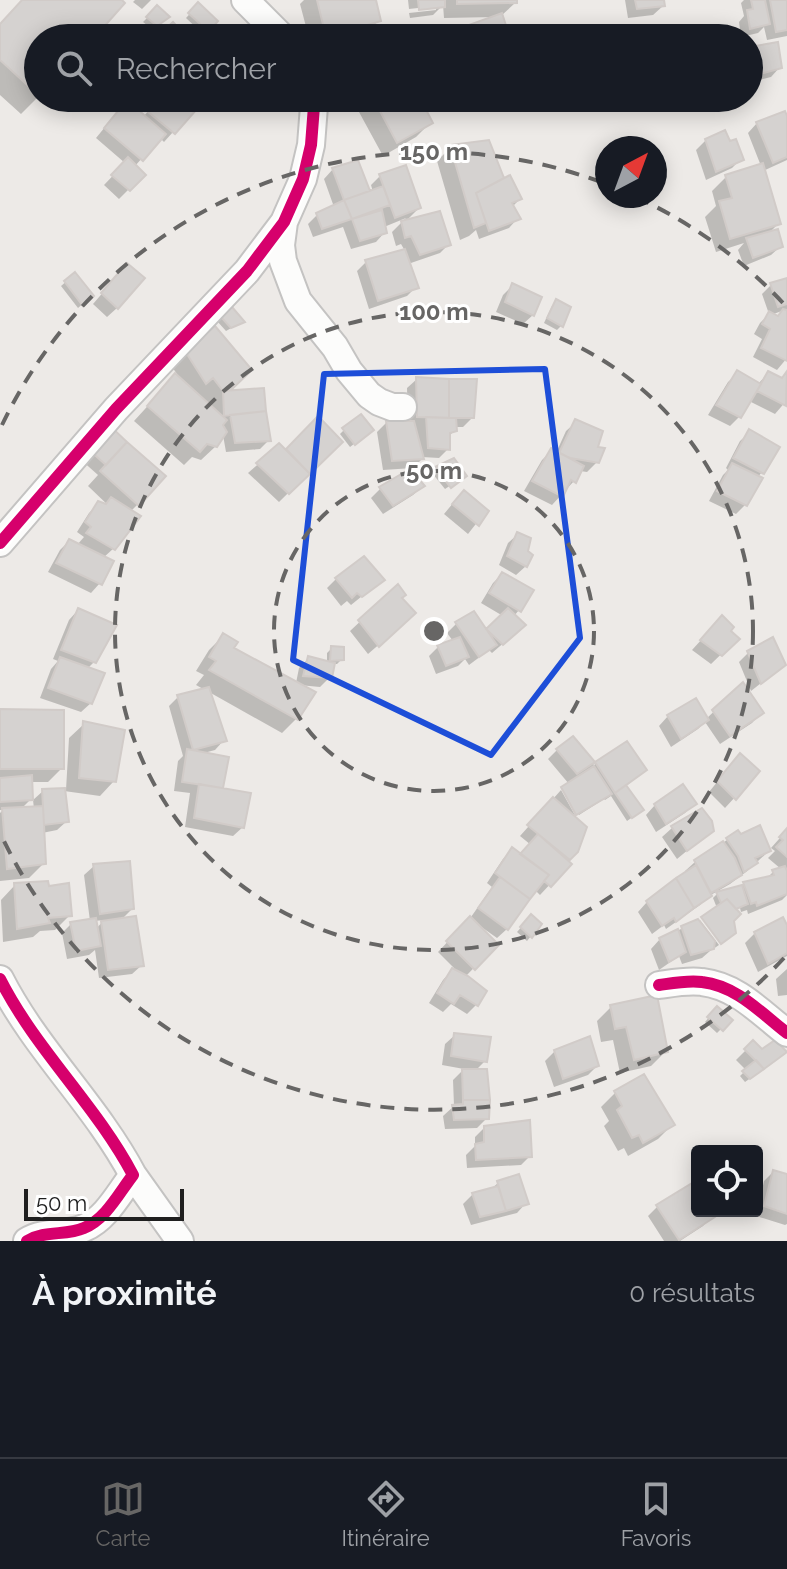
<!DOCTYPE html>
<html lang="fr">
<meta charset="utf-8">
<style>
body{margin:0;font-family:Raleway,sans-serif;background:#242831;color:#f1f3f6}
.controls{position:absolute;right:24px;bottom:24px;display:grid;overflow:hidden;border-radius:8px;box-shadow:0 4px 20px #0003}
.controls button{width:72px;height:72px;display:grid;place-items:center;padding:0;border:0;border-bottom:2px solid #363941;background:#171b24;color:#f1f3f6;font:40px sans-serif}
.compass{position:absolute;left:595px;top:136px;width:72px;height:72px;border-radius:50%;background:#171b24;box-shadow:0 4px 20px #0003;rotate:41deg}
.scale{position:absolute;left:24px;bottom:20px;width:160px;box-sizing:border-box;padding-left:8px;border:4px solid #1f1f1f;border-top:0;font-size:22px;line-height:28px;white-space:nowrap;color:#1f1f1f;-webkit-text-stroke:6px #fff;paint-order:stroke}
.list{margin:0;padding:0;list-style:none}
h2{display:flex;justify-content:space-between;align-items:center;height:104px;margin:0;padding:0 32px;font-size:34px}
h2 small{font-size:26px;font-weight:400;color:#9ea1a6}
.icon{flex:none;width:44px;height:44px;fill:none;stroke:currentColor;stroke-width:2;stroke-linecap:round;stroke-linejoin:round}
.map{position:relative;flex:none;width:787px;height:1241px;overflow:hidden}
.search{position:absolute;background:#171b24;box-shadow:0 4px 20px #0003;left:24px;right:24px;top:24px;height:88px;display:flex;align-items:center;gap:20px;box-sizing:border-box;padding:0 28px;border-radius:44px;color:#9ea1a6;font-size:30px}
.sheet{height:216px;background:#171b24}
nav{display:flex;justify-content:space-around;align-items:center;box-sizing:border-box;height:112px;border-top:2px solid #363941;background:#171b24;font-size:22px;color:#9ea1a6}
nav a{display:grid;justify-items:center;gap:4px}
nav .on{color:#676665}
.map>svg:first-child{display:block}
.shadow{fill:#0003;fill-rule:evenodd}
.building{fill:#d5d2d0;stroke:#d1cbc8;stroke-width:2}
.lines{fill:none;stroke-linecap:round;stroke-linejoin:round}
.minor-casing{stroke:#c4c3c2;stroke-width:30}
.minor{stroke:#fcfcfb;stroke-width:26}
.cycleway-casing{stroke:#fff;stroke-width:17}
.cycleway{stroke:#d6006c;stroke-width:12}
.marked{fill:none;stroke:#1d4ed8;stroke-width:6;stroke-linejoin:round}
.ring{fill:none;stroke:#676665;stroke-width:4;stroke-dasharray:14 10}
.centre{fill:#676665;stroke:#fff;stroke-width:4}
.ring-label{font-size:24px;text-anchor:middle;font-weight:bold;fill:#676665;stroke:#fff;stroke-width:6;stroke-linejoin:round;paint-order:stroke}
</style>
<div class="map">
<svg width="787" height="1241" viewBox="0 0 787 1241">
<rect width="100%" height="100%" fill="#edeae7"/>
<path class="shadow" d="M22,0H119L91,38H38V97L21,114L0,95V25Z
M135,0H151L142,9L133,2Z
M304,0H374L379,20L363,36L386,38H309L300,4Z
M408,0H515V3L501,16L508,38H458L467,27L495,17L444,18L443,5L433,15L410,18L409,13L436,10V6L409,9Z
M625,0H662L663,6L653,15L628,18Z
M744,0H787V36L767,40L764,27L758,33L741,37L739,22L744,16L741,3Z
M198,5L216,21L204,35L186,18Z
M157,8L163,21L152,29L143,22Z
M756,48L780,67L771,77L751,82L750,78L749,79V55Z
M114,98H145L134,109L143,117L160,98H198L201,101L164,142L160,138L135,166L143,175L119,199L104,185L125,163L96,138L119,110L110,102Z
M373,98H417L430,123L416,137L383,156L359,112Z
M787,122V160L763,171L779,223L768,234L781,246L771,255L744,266L738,250L744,243L716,252L705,217L716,206L712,191L726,177L761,166L748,133L757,123Z
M706,140L741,159L732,168L706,180L696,150Z
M487,143L503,181L520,199L512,207L518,218L509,228L479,239L476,230L469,236L460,240L437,161L451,147Z
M333,169L369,193L373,192L371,185L380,176L419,208L405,222L449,244L440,253L408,264L416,287L407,296L369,309L357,271L366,262L405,251L401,244L396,246L392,232L406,218L384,227L385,232L376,242L351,249L343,227L313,237L308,224L317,215L334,207L324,179Z
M75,274L92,296L78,308L61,286Z
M118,275L117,308L107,317L93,304Z
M787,280V309L771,315L777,318L787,312V358L777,370L753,357L762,339L754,334L760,323L769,314L762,294L771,285Z
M512,286L533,315L523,324L496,312L503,295Z
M556,302L561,326L557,330L544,323L552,306Z
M221,317L242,322L226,331L217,321Z
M186,353L249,370L225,393L269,440L260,449L226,452L223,435L216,446L201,460L192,457L184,465L134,421L177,374L172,367Z
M787,372V400L775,414L749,401L739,417L730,426L708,415L728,382L738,373L758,384L768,373L781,379Z
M417,379L472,418L463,427H455V430L448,437V449L439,458L422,457V459L413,468L383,470L377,432L386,423H408L407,388Z
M318,419L340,442L279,502L248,473L279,446L285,452Z
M576,422L595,449L597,462L587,472L580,471L574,481L552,505L524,491L542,460L551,451L556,453L566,431Z
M344,430L367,434L350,447L340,434Z
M750,432L762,472L757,478L760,479L745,505L736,514L709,501L723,475L728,470L726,468L740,441Z
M100,437L138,504L130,512L114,548L103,558L100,583L91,593L48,572L60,550L69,541L77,545L84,537L77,532L89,513L98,504L112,509L88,486L98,475L80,459Z
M453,461L463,477L445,489L432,473L436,469Z
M409,472L423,486L413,495L383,514L371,498L380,489Z
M454,502L486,511L468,534L444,514Z
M518,534L526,566L516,575L499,565L508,543Z
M502,574L519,610L514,616V634L492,653L489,650L469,665L465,659L458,666L436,674L429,656L439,646L453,641L447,633L456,624L473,614L485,632L503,616L481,603L493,583Z
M336,579L382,580L351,605L347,601L341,606L327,588Z
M397,587L404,623L368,654L350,631Z
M78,610L94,662L87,669L91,703L81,712L40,698L51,669L58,661L53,659L69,620Z
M713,627L728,631L737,639L711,664L692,650Z
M223,636L231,649L296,683L299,668L309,658L327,663V653L332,648L342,659L337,664H333L330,677L320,687L299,685L296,719L282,733L209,692L224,740L215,750L200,754L227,758L220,790L243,827L233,836L185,827L190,793L174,791L178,761L183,756L169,706L178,697L205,690L196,685L204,675L196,671L209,650Z
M748,653L784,665L751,691L739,662Z
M742,685L761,713L752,723L720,744L705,722L698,729L671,747L659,726L668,716L706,719Z
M0,711L62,768L48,782H31V799L21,809H34L33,800L43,791L66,790L69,738L84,724L114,781L100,796L64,791L67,821L57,830L42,833L44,863L29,878L0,881V813L3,810H0Z
M573,739L594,765L627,744L645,770L625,787L637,814L627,821L611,796L605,800L604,799L579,815L564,788L569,784L548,759L557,750Z
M731,765L758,772L725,808L709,792Z
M561,790L576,817V851L566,861L569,864L540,895L535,890L507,929L497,938L480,926L478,927L496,945L465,977L476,1005L467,1014L451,1004L443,1012L429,1003L443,980L454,968L438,952L471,917L492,887L487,883L503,859L512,850L520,856L531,845L520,836Z
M694,803L685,813L656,832L646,815L655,805Z
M702,811L712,830L677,859L662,837L672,828Z
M787,830V895L782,900L748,914L747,910L741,912L740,908L735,910L732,920L734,932L723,943L703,917L717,908L713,898L717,894L739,888L744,883L766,879L773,872L781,869L768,858L775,851L771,848Z
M727,840L769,851L746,872L730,884L709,896L700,905L666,929L664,925L652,934L638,912L647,902L687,874L685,871L695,862Z
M94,866L132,909L120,921L142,965L132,974L99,978L95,950L89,955L67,959L62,933L71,924L90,921L84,875ZM104,920L96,929L94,921Z
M15,885L48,889L70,915L55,930L40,931L33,937L3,942L1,900Z
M531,916L540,925L527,941L517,932Z
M700,920L719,945L710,951L702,958L682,964L679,956L659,970L651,949L660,939Z
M787,923V956L758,972L745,943L755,933Z
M787,969V995L778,996L776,979Z
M611,1007L665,1052L651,1066L620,1073L613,1040L601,1042L597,1021Z
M717,1008L730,1020L717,1033L705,1022Z
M455,1035L485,1061L475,1071L487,1118L477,1128L445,1129L443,1116L454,1106L453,1080L464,1069L442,1065L445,1044Z
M753,1043L762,1052H784L775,1061L745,1082L740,1076L746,1070L736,1060Z
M555,1051L597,1066L588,1075L554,1087L545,1061Z
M644,1077L672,1125L658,1139L628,1156L624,1148L618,1151L604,1126L609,1121L601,1107L615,1093Z
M484,1128L530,1156L521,1165L467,1168L466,1155L475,1146V1137Z
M773,1172L787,1177V1224L785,1225L756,1216L764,1181Z
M498,1183L526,1203L517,1213L471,1225L463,1204L473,1194L490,1190Z
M697,1191V1211H709L712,1216L703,1226L680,1241H664L648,1216L658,1206Z"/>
<path class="building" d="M22,0H122L125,3L94,38H38V95L0,60V24Z
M317,0H376L381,21L326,37Z
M418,0H445V7L419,10Z
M457,0H517V3L457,4Z
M635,0H664L665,6L637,9Z
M751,0H765L770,24L750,29L747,10L753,9Z
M770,0H787V30L776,32Z
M198,2L218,21L209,32L188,13Z
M157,5L170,17L157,26L146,17Z
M502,13L510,38H470L466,26Z
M173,22L183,33L178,38H167L162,32Z
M383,27L388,38H352Z
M412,28L415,38H389Z
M778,42L782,68L760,74L755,46Z
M125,98H147L137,109Z
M158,98H201L204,101L175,134L147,111Z
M373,98H420L433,123L397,143Z
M127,100L166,134L143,161L104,128Z
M785,111L787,116V157L773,163L756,122Z
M725,130L730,141L736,139L744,160L716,172L705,139Z
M489,140L504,178L476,193L486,223L474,228L450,145Z
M128,157L146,175L130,191L111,175Z
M358,160L370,191L344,200L332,168Z
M763,163L781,224L730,239L719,201L732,198L725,175Z
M406,165L421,208L395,218L379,174Z
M510,175L522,199L512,203L521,219L489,231L476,193Z
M383,186L390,205L352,219L344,200Z
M344,200L352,219L322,229L316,213Z
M382,210L387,233L360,241L352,219Z
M440,211L451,245L420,255L411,236L405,238L401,221Z
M778,229L783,247L753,258L746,238Z
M405,249L419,288L378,301L365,260Z
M127,263L145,278L118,309L101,293Z
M75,272L94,296L83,306L64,281Z
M787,278V304L778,307L770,283Z
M512,283L542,297L534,316L505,302Z
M556,299L571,307L563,327L547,318Z
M232,307L245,322L231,328L220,316Z
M783,309L787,310V361L761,348L770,329L762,324L769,311L778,316Z
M215,326L252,370L231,390L223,391L213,378L206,384L185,351Z
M737,370L761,384L741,418L716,405Z
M768,371L782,378L787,371L786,406L757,391Z
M175,373L227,420L223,425L227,432L217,447L207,444L200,452L147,406Z
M416,377L449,379V418L417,417Z
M449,379H477L474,418H449Z
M264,388L266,411L224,416L223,391Z
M266,411L271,441L235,443L230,415Z
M361,414L374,430L355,445L342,428Z
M318,416L343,442L310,474L286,449Z
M426,417L456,418L457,431L450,433V450L428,448Z
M575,419L603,431L598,447L605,448L599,463L570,458L559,453Z
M386,421H414L424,459L392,461Z
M109,425L127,442L106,465L88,449Z
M749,429L780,447L764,474L733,458Z
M127,442L166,476L139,506L100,471Z
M279,443L310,474L289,494L256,463Z
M551,448L584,466L576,483L571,480L563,497L532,481Z
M454,458L467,476L451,488L435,467Z
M732,463L763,478L747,506L717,491Z
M410,469L425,486L393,506L379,487Z
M464,490L489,511L479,526L452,504Z
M111,497L141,516L115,550L86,533L91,527L85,522L98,501L106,504Z
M517,532L531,538L528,551L533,555L527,567L507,556Z
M69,539L114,561L102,585L56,563Z
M364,556L385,580L362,597L357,593L352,598L335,578Z
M502,572L534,590L521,612L489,593Z
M398,584L406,595L402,598L416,613L379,647L358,620Z
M78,608L117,625L96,663L61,650Z
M508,608L526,625L503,645L486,629Z
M474,611L497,645L479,657L455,622Z
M722,615L734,627L731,631L740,639L722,656L700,640Z
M223,633L238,642L234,648L316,692L298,720L209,670L216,661L209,657Z
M460,637L469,657L446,666L437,645Z
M773,637L786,665L761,684L747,651Z
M331,646L344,647V660L330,661Z
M308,656L335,663L332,678L303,676Z
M60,657L105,673L92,704L48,688Z
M743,682L764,713L730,736L712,710Z
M209,687L227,741L193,750L177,695Z
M696,698L709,720L681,739L667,715Z
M0,709L64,710V769H0Z
M83,721L125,730L116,782L79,778Z
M573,736L595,762L577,774L556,749Z
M627,741L647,770L615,793L595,762Z
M187,749L229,757L223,788L182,782Z
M740,753L760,771L736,800L717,781Z
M594,766L612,794L576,815L561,787Z
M32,775L33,800L0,802V778Z
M199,784L251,793L244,828L194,818Z
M683,784L697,804L666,824L654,804Z
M626,785L644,810L632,818L615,793Z
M65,788L69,822L44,825L42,789Z
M553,797L587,827L578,852L570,860L527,825Z
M43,806L46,864L7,869L2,808Z
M702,808L712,821L714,831L687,851L671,826Z
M760,825L771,851L755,858L758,863L744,872L738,856L726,838L738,830L741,834Z
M787,828V857L776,847L783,840L779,837Z
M538,834L572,864L551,887L544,881L549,875L520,854Z
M723,841L735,858L742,875L711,893L694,860Z
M512,847L549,875L530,899L495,873Z
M130,861L134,909L100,914L93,864Z
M696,865L712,896L694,908L676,878Z
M785,866L787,871V894L757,906L756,902L751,904L743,882L774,875L772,870Z
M500,877L530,899L508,930L478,908Z
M676,878L694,908L676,922L674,918L662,926L646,901Z
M48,881L49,886L69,883L72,916L48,918L50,923L17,929L14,883Z
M742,885L748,904L736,909L727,899L721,903L716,892Z
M727,899L741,914L734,921L736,933L721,944L701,917Z
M531,914L542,924L532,938L520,927Z
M136,916L144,966L108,970L101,921Z
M470,916L499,945L475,970L446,941Z
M783,917L787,925V953L768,964L754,932Z
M96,918L101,946L76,951L70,922Z
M698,919L715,941L714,949L691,955L681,926Z
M678,929L686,952L669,962L659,938Z
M452,968L468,976L487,991L478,1006L460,995L454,1004L437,993Z
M657,995L668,1052L634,1060L626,1027L615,1029L610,1005Z
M717,1006L733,1020L723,1031L707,1017Z
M454,1033L491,1037L487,1062L451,1056Z
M590,1036L599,1066L563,1079L554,1050Z
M753,1040L762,1049L775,1040L787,1052L764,1069L744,1049Z
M756,1060L764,1069L750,1079L742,1071Z
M462,1069H487L490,1100H463Z
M644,1074L675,1125L643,1143L639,1135L632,1138L617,1110L622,1106L614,1091Z
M463,1100H490L489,1119L454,1120L452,1105L463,1104Z
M530,1120L532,1157L476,1160L475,1144L484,1142V1126Z
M773,1170L787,1174V1214L764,1206Z
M519,1174L529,1204L506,1211L497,1181Z
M694,1182L697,1187V1211H712L715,1217L679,1240L656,1205Z
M498,1186L506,1211L480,1217L472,1193Z"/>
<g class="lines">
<g class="minor-casing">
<path id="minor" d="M245,0L283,38
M284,222L281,245L283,261L298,301L335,347L349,371L369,395L379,402L392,407H403
M0,543L116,409L247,271L284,222L303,179L311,145L314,106L312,98
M0,979C36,1050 96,1105 133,1175C119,1193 106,1219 84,1228C66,1236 45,1230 27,1241
M659,985C673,983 688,980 702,982C737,986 761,1013 787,1033
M133,1175L180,1241"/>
</g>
<use href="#minor" class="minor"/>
<g class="cycleway-casing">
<path id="cycleway" d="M0,543L116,409L247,271L284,222L303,179L311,145L314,106L312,98
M0,979C36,1050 96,1105 133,1175C119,1193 106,1219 84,1228C66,1236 45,1230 27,1241
M659,985C673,983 688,980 702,982C737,986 761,1013 787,1033"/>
</g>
<use href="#cycleway" class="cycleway"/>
</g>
<path class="marked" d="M545,369L580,638L491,755L293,660L324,374Z"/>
<g class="ring">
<circle cx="434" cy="631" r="160"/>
<circle cx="434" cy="631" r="319"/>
<path d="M784 958A479 479 0 0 1 2 837M2 425A479 479 0 0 1 606 184M636 197A479 479 0 0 1 784 304"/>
</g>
<circle cx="434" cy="631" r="12" class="centre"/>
<g class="ring-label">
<text x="434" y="160">150 m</text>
<text x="434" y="320">100 m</text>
<text x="434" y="479">50 m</text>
</g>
</svg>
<div class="controls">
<button><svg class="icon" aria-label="locate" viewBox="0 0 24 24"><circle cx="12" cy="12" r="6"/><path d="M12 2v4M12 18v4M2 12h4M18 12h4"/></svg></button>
</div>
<svg class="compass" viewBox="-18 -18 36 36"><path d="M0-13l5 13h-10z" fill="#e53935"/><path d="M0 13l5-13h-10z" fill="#9ea1a6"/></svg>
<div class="scale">50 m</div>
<div class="search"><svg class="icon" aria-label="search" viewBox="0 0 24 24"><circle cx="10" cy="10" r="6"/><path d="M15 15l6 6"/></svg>Rechercher</div>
</div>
<section class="sheet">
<h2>À proximité<small>0 résultats</small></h2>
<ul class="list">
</ul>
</section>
<nav>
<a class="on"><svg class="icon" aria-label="map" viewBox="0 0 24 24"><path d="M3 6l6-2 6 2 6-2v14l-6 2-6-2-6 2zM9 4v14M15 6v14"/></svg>Carte</a>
<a><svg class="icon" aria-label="directions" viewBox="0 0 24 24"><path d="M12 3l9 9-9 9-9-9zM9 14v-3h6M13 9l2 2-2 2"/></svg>Itinéraire</a>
<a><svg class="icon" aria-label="saved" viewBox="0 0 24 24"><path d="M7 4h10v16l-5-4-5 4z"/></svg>Favoris</a>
</nav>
